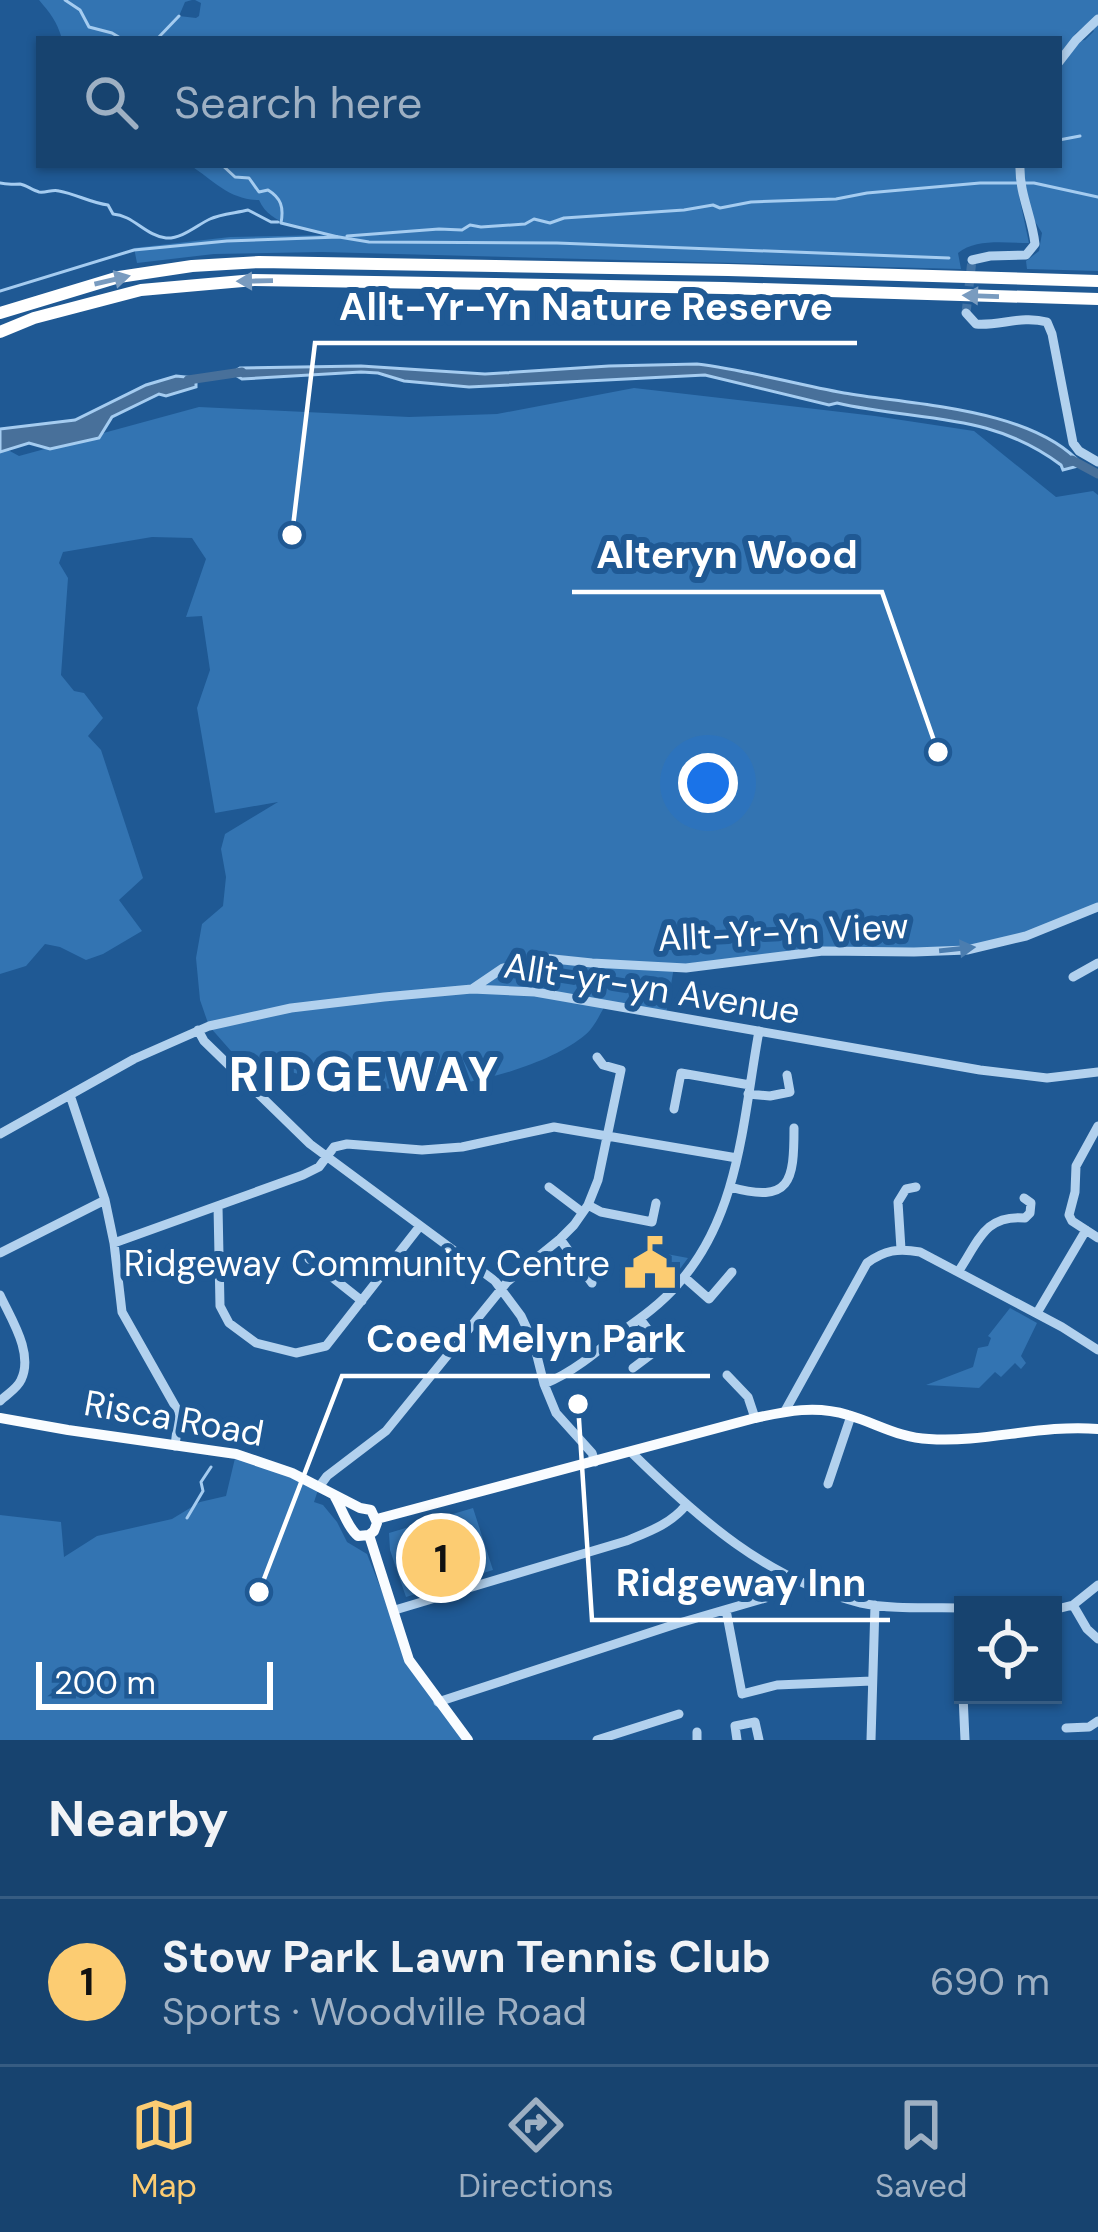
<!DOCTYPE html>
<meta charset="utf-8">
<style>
body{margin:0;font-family:"DM Sans",sans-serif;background:#244e77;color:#f1f3f6}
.controls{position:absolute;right:36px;bottom:36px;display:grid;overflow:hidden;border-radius:0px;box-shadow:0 3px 9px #0004}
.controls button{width:108px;height:108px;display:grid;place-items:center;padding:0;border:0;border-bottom:3px solid #365c82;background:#17436f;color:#f1f3f6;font:60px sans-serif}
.scale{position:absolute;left:36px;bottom:30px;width:237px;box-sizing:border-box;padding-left:12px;border:6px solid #fff;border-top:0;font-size:33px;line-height:42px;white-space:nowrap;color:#fff;-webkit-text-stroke:9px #1f5994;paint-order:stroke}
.you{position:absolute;left:708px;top:783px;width:42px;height:42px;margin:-30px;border:9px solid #fff;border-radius:50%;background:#1a73e8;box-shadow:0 0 0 18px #1a73e833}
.badge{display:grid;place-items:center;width:78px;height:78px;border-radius:50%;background:#fccc72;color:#111;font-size:39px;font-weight:700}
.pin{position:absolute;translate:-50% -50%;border:6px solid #fff;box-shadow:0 3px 12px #0006}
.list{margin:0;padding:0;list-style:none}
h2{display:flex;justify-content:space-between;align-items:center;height:156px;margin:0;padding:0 48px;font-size:51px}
h2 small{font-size:39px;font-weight:400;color:#9eb0c3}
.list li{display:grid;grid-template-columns:78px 1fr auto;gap:36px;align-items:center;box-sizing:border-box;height:168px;padding:0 48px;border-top:3px solid #365c82}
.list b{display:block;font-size:45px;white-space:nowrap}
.list p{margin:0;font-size:39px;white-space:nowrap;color:#9eb0c3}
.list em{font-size:39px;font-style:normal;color:#9eb0c3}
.icon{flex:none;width:66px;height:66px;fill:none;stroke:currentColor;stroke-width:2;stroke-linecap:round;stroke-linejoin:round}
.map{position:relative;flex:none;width:1098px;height:1740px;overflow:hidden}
.search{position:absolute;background:#17436f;box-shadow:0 3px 9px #0004;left:36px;right:36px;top:36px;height:132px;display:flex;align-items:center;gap:30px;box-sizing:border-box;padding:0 42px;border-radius:0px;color:#9eb0c3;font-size:45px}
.sheet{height:324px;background:#17436f}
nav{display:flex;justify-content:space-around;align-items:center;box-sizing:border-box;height:168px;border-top:3px solid #365c82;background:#17436f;font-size:33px;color:#9eb0c3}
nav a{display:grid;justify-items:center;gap:6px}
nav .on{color:#fccc72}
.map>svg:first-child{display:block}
.green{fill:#3374b2}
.water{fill:#48709a;stroke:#a5ccf0;stroke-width:3}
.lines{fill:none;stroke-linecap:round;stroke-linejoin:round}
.stream{stroke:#a5ccf0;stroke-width:3}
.canal{stroke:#48709a;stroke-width:9}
.minor-tunnel{stroke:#4172a4;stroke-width:9;stroke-dasharray:9 4.5;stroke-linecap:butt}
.minor{stroke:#b2d1ee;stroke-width:9}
.major{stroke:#f9fcff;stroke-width:10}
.highway{stroke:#fff;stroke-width:12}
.oneway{fill:#799bbf}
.oneway2{fill:#4b7daf}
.labels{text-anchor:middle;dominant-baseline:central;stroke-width:12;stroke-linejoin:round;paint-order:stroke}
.street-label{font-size:36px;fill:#fff;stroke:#1f5994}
.poi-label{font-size:36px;fill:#fff;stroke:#1f5994;text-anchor:end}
.district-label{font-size:48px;font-weight:bold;letter-spacing:3px;fill:#fff;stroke:#1f5994}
.leader{fill:none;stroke:#fff;stroke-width:4.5}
.callout-dot{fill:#fff;stroke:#1f5994;stroke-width:4.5}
.callout-label{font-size:39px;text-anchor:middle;font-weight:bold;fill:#fff;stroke:#1f5994;stroke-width:12;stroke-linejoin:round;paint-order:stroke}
</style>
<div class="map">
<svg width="1098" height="1740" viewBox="0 0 1098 1740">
<rect width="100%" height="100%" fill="#1f5994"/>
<path class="green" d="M39,0H192L185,2L179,16L196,18L199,16L201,3L195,0H1098V15L1076,33L1059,58V39H62C57,21 50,13 39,0Z
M1098,19V271L1027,269L1026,261L1039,251L1042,233L1031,215L1024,183L1023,165H1059V66L1079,41L1085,40L1094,31L1090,27Z
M190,165H1018L1019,196L1029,243C1006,243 976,238 958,253L961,269L322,252L214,254L137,263L134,248L230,237L328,235C303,226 271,227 259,200C230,200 214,181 190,165Z
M634,388L875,416L974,431L1056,497L1093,491L1098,495V907L1026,936L967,950H875L674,967L666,1014L606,1004C600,1014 594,1028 585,1035C540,1073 416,1102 359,1083C351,1081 342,1074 334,1070L316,1079L256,1062L231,1051L209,1026L200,1000L196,958L202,924L223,906L226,877L221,849L225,834L278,802L215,813L197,708L210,670L202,616L186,617L206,559L192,538L152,537L63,552L59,563L68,578L61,675L74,691L84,693L103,718L88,736L101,750L143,878L119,900L142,931L103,954L86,960L60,947L45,944L26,966L0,974V452L8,450L19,456L199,407L409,417L497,414Z
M640,1249L688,1258L670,1282L636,1275Z
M1010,1308L1037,1323L1021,1356L1026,1363L1021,1369L1015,1363L1001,1377L995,1372L979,1388L926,1385L973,1367L978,1348L988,1346L991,1338L988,1336Z
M236,1454L319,1487L314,1502L323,1505L337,1522L347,1542L367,1554L408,1657L468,1740H0V1515L61,1522L64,1557L97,1536L172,1519L200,1502L226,1496Z
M473,1508L493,1570L406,1597L390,1550L389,1533Z"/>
<path class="water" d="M697,364C747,370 794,384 844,393C913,405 1033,408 1082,465L1063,470L1061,465C989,411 919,422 837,403L829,405L705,375L469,387L404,381L378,373L361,372L242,379L232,373L240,368L361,366L485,374L609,366Z
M176,376L196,378V387L166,396L159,394L112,417L99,438L50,449L29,443L0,452V429L75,420L146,385Z"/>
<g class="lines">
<path class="stream" d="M65,0L80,10L89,27L112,33L122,39
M157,39L179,16
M1059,140L1080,136
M222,165L235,177L249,178L259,192L268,190C281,198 284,207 281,223L338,237
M0,183C7,185 13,184 20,184C26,185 32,190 39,192C46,193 53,189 59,191C76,194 91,203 108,205L113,214C133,215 146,236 166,238C182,239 197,225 210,219C220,214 236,213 248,210L271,222H278
M347,236L439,229L462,230L470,225L481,227L525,224L534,219L550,223L564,218L684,210L713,205L720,208L751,202L836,199L867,193L980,183H1034L1098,197
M0,291L134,250L227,241L339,237L369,242L557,243L949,258
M187,1518L203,1491L201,1482L211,1467"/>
<path class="canal" d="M188,380L242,372
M1072,460L1098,474"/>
<path class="minor-tunnel" d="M966,313L972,260"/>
<path class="minor" d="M1059,62L1076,40L1098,19
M972,260L990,256L1026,255L1035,244C1032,216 1019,194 1020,165
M966,313L976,324C1000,326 1022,315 1047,322L1052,334L1073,443L1079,451L1098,462
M1073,977L1098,963
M472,989L503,968L544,958L592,963L686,968L823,951L914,952L967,950L1026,936L1098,907
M198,1030L204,1041L310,1144L495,1281L521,1316L534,1344L544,1384L556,1413L592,1453L595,1462
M748,1094L770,1096L790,1092L787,1075
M70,1095L105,1200L114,1243L122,1312L179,1413L175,1446
M674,1109L681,1073L750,1085
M1098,1126L1076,1166L1075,1192L1069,1215L1072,1221L1098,1238
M0,1134L134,1059L209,1026L291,1008L384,997L472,989L535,992L980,1070L1047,1078L1098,1072
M549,1187L582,1212
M730,1187C791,1204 794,1181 794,1128
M588,1205L601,1212L652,1222L656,1203
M218,1206L220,1306L229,1323L256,1343L296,1353L326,1346L420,1226
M560,1239L592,1283
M114,1243L303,1175L319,1167L334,1147L347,1144L422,1150L462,1147L554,1127L737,1158
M901,1249L898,1202L906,1189L916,1187
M0,1253L105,1200
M309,1259L362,1301
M958,1272C978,1243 984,1214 1025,1218L1030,1213L1031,1203L1024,1198
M684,1277L709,1299L732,1272
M0,1295C11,1319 34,1353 21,1380C17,1389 7,1394 0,1401
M1037,1313L1086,1230
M640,1319L661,1347L671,1341
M633,1368L661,1347
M727,1375L748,1397L755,1418
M544,1384C572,1373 598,1351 621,1332C641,1318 662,1303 678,1284C740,1215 743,1118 759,1031
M785,1411L867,1263C885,1250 898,1248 920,1252L1062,1327L1098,1350
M632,1453C698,1518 768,1581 861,1603C893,1610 930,1607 963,1608
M828,1484L851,1416
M319,1487L327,1476L386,1431L507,1282L560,1239L574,1225L588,1205L598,1180L621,1070L603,1065L597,1057
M1073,1605L1087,1629L1098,1639
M395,1610L626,1541C648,1532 671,1524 686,1505
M726,1610L742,1694L777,1685L872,1681
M1053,1610L1073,1605L1098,1585
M963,1665V1678
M963,1695L965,1740
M438,1702L676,1624L779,1594L789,1588L793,1579
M1066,1728L1089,1727L1098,1721
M697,1732V1740
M597,1740L679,1714
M737,1740L735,1726L755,1722L759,1740
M871,1740L875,1605"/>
<path class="major" d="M0,1418L68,1430L236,1454L292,1473L360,1508L371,1510L377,1523L374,1531L369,1535
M335,1497C342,1509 348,1528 358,1536L369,1535
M377,1519L755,1418C787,1411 816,1405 848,1415C876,1423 899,1438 929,1439C985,1443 1041,1424 1098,1429
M369,1535L409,1660L468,1740"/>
<path class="highway" d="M0,313L119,277L192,266L259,262L728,270L1098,281
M0,332L34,318L141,290L254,280L724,288L1098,299"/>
</g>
<defs><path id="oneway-solid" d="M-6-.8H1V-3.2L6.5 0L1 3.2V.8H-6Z" transform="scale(3)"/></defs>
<g class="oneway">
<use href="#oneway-solid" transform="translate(112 280) rotate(-13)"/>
<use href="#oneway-solid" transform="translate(255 281) rotate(179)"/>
<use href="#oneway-solid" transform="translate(981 296) rotate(-178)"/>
</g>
<use class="oneway2" href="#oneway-solid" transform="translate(957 949) rotate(-6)"/>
<defs>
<g id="civic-bare" transform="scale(4.14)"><path d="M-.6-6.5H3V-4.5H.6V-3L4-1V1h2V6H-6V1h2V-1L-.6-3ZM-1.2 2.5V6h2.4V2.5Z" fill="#fccc72" stroke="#1f5994" stroke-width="2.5" paint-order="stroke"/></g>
</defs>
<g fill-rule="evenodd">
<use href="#civic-bare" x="650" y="1263"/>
</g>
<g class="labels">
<g class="street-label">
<text transform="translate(783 932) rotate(-3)">Allt-Yr-Yn View</text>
<text transform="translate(652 988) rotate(9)">Allt-yr-yn Avenue</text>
<text transform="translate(174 1418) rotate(10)">Risca Road</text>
</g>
<g class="poi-label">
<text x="610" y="1263">Ridgeway Community Centre</text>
</g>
<g class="district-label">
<text x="365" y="1074">RIDGEWAY</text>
</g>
</g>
<path class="leader" d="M292 535L315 343H857M938 752L882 592H572M259 1592L342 1376H710M578 1404L592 1620H890"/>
<g class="callout-dot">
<circle cx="292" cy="535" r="12"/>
<circle cx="938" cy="752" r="12"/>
<circle cx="259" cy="1592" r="12"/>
<circle cx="578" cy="1404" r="12"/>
</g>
<g class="callout-label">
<text x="586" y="320">Allt-Yr-Yn Nature Reserve</text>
<text x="727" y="568">Alteryn Wood</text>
<text x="526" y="1352">Coed Melyn Park</text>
<text x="741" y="1596">Ridgeway Inn</text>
</g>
</svg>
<div class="controls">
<button><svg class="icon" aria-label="locate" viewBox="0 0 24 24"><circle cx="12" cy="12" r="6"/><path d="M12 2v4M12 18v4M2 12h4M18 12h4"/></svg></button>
</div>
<div class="scale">200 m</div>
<div class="you"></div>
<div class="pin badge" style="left:441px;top:1558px">1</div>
<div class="search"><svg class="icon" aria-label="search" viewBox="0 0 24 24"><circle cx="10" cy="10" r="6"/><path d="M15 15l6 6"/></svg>Search here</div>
</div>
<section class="sheet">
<h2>Nearby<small></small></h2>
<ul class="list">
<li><span class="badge">1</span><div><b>Stow Park Lawn Tennis Club</b><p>Sports · Woodville Road</p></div><em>690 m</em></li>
</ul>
</section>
<nav>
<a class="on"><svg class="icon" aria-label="map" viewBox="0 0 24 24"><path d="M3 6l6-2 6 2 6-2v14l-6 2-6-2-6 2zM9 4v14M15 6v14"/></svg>Map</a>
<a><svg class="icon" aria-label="directions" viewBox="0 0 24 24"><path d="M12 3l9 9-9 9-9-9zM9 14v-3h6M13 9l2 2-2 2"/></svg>Directions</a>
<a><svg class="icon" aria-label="saved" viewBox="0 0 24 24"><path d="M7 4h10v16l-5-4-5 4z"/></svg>Saved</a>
</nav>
